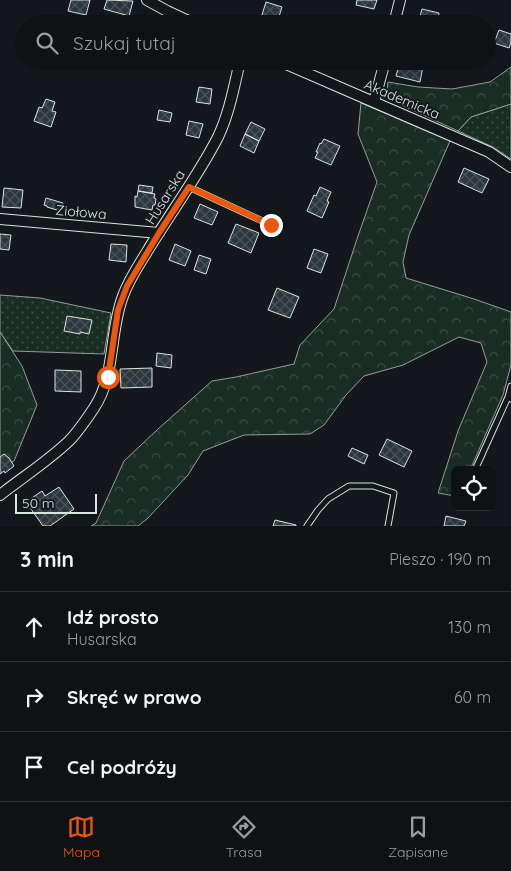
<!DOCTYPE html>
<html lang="pl">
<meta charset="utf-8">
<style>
body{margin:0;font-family:Quicksand,sans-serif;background:#181b1e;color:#f1f3f6}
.controls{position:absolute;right:15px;bottom:15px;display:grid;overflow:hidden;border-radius:8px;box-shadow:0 5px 20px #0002}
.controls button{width:45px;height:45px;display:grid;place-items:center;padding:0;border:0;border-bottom:1px solid #2f3234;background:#0f1215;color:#f1f3f6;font:25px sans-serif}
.scale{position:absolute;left:15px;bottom:12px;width:82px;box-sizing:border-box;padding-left:5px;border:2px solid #d8e6dc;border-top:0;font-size:14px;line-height:18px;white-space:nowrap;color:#d8e6dc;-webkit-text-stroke:4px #14181c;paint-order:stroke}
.stop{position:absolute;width:15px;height:15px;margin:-11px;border:4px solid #ea580c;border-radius:50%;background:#fff}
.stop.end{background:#ea580c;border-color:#fff;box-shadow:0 1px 5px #0008}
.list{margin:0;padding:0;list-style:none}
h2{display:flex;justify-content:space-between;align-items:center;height:65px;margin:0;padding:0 20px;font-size:21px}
h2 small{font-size:16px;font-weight:400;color:#9b9ea0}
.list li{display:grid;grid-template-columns:32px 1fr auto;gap:15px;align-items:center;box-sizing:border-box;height:70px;padding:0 20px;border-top:1px solid #2f3234}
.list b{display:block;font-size:19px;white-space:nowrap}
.list p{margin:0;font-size:16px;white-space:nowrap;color:#9b9ea0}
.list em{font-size:16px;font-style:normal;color:#9b9ea0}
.icon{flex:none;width:28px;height:28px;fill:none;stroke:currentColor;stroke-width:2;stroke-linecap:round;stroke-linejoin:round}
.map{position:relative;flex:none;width:511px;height:526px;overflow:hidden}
.search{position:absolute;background:#0f1215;box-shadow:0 5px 20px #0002;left:15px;right:15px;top:15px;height:55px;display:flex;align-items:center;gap:12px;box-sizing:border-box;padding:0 18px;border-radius:28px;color:#9b9ea0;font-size:19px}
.sheet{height:275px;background:#0f1215}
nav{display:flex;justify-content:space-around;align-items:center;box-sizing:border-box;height:70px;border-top:1px solid #2f3234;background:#0f1215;font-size:14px;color:#9b9ea0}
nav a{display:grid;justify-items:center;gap:2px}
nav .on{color:#ea580c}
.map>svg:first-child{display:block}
.grass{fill:url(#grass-dots);stroke:#939e99}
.forest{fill:url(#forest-crowns);stroke:#939e99}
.building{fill:url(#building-cross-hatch);stroke:#d8e6dc}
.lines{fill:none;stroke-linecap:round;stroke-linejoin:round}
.service-casing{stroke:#d8e6dc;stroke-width:7}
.minor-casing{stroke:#d8e6dc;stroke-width:12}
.service{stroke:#14181c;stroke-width:5}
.minor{stroke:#14181c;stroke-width:10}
.route{stroke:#ea580c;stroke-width:6}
.labels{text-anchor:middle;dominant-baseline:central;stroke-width:4;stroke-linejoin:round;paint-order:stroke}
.street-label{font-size:14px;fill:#d8e6dc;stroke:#14181c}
</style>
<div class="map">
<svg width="511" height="526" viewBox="0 0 511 526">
<defs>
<pattern id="grass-dots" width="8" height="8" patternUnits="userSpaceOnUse" patternTransform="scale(1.25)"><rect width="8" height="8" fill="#1a2d24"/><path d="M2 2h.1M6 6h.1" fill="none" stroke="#3b4b43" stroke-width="1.8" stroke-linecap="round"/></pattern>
<pattern id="forest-crowns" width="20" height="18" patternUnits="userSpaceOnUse" patternTransform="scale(1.25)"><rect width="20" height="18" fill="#1a2d24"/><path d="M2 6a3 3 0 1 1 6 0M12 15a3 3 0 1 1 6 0" fill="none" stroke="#3b4b43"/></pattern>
<pattern id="building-cross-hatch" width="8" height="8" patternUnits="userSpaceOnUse" patternTransform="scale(1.25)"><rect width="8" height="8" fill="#2c363c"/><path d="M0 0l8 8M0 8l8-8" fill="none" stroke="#4a5358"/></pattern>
</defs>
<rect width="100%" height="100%" fill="#14181c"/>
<path class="grass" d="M511,104V159L493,147L458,131L471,117Z
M0,295L40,298L111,313L104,354L13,351L0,332Z"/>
<path class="forest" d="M511,67V104L471,117L458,131L386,98L388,82L418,87L452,89L490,82Z
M361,103L450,141L409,235L403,262L406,278L474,299L511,312V365L503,395L470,470H455V496L438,493L458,431L487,362L481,343L459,337L403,365L364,376L346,395L324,425L310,434L244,435L203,451L188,475L148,518L138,526H91L96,523L124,461L158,429L212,381L236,377L294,364L300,345L334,309L358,236L377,182L358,134Z
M0,332L22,366L37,405L14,461L0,468Z"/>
<path class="building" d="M71,0H90L86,15L68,11Z
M107,0L133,1L129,16L104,9Z
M357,0H377L374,9L356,5Z
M266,2L282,7L277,23L261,18Z
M422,9L439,13L437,24H418Z
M499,30L511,34V42L509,48L494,43Z
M400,61H424L420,82L396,76Z
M199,87L212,89L210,104L196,102Z
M46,99L55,102L52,111L56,112L51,127L34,121L39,107L42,108Z
M159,110L172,113L170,122L157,120Z
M189,121L203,124L199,138L186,135Z
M251,122L265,129L259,141L245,134Z
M245,134L259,141L254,153L240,146Z
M324,139L340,146L331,165L315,158L318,152H316L320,143L321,144Z
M464,168L489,179L482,193L458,182Z
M139,185L153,187L152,193L138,191Z
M320,187L331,192L327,201L329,202L322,218L307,211L314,195L316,196Z
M4,188L23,190L21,208L2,207Z
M138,191L155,194L154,198L156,199L155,205H153L152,210L135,207V196L137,197Z
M46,198L63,203L60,211L47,207V206L44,205Z
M200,204L218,212L212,225L194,218Z
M236,224L259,233L251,253L228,243Z
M0,234L11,235L9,250L0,249Z
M111,244L127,245L126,262L109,260Z
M175,244L191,251L185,266L169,260Z
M314,249L328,254L321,273L307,268Z
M199,255L211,259L206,274L194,270Z
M277,288L299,297L290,318L268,310Z
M67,316L92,320L89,334L80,332V334L64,331Z
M157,353L172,355L171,368L156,366Z
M152,368V387L121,388L120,369Z
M55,370L81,371V392L55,391Z
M387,439L412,451L404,467L379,455Z
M352,448L368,455L364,464L348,456Z
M4,454L9,458L14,466L5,473L4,471L0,474V457Z
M59,487L74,509L50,526H43L26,502L42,491L45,496Z
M446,516L466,521L464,526H444Z
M275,520L296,525V526H273Z"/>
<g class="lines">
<g class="service-casing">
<path id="service" d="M189,187L271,225
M511,399L508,397L511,386
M475,470L508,397
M307,526L318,510L328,499L349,486H373L394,493L388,526"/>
</g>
<g class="minor-casing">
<path id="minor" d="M147,0L167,11L195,24
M394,24L400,0
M279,61L489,152L511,167
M374,102L385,61
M0,219L159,233
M0,495C23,477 48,461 69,441C78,432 86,420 94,408C116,375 109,332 123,296C129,279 139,265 148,250C171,212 198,176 218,137C229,114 234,87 240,61"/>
</g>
<use href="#service" class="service"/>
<use href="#minor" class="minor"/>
</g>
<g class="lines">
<path class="route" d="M108,377L118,310L127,286L159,233L189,187L271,225"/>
</g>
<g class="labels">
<g class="street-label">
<text transform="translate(402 99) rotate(23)">Akademicka</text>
<text transform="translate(165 197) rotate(-58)">Husarska</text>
<text transform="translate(81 212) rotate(5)">Ziołowa</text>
</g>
</g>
</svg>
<div class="controls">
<button><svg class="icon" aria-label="locate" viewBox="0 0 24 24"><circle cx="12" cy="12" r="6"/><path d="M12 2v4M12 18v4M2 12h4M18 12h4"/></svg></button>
</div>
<div class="scale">50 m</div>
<div class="stop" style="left:108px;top:377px"></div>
<div class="stop end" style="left:271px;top:225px"></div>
<div class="search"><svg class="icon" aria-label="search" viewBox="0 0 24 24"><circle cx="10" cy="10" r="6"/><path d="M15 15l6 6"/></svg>Szukaj tutaj</div>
</div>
<section class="sheet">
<h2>3 min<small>Pieszo · 190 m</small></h2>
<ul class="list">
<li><svg class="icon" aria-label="ahead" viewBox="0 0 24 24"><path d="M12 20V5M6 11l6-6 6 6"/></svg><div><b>Idź prosto</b><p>Husarska</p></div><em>130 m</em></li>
<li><svg class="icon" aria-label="right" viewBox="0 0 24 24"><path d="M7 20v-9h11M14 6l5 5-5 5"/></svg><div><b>Skręć w prawo</b></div><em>60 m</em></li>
<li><svg class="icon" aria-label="arrive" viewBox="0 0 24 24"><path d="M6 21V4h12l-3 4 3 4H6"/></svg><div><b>Cel podróży</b></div></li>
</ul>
</section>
<nav>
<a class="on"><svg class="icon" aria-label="map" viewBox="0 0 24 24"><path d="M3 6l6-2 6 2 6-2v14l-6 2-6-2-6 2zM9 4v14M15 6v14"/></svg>Mapa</a>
<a><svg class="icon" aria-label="directions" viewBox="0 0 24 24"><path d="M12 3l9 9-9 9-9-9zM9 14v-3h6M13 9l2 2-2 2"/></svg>Trasa</a>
<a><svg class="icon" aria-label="saved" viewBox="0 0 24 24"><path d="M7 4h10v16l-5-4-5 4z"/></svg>Zapisane</a>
</nav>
